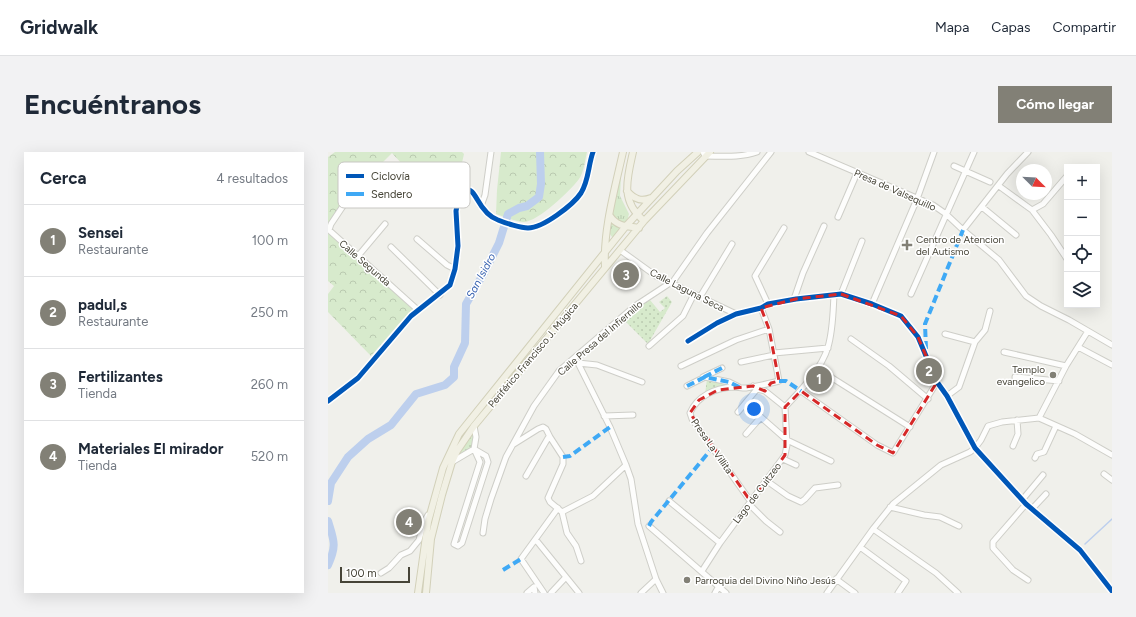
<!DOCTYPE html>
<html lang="es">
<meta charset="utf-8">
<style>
body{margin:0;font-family:Figtree,sans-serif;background:#f2f2f3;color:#1f2937}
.controls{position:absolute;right:12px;top:12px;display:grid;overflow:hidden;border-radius:0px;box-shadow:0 4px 16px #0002}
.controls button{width:36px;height:36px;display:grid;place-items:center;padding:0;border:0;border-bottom:1px solid #e0e1e3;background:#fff;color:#1f2937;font:20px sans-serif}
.compass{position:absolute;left:688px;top:12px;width:36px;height:36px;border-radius:50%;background:#fff;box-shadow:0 4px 16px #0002;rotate:114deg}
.scale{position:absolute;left:12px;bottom:10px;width:70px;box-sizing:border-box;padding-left:4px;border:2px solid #464437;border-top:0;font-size:11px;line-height:14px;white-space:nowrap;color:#464437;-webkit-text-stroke:3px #fff;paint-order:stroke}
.you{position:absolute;left:426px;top:257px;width:14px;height:14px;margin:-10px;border:3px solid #fff;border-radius:50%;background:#1a73e8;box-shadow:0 0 0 6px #1a73e833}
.badge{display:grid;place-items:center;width:26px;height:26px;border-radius:50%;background:#828076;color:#fff;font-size:13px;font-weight:700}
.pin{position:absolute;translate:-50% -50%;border:2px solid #fff;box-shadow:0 1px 4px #0006}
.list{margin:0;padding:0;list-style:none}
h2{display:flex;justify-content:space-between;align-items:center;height:52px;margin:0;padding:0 16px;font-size:17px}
h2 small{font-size:13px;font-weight:400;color:#747a83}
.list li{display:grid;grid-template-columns:26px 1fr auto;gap:12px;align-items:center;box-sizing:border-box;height:72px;padding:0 16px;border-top:1px solid #e0e1e3}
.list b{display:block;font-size:15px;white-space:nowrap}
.list p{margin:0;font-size:13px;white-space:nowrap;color:#747a83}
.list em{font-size:13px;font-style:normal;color:#747a83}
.icon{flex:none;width:22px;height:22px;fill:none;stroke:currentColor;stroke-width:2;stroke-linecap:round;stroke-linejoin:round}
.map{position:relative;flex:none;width:784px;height:441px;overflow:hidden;border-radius:0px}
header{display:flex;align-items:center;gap:24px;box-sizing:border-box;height:56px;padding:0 20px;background:#fff;border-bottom:1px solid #e0e1e3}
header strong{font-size:19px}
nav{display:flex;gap:22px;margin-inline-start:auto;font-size:14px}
.intro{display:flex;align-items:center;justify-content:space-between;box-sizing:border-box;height:96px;padding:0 24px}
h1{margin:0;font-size:28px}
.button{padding:10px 18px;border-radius:0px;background:#828076;color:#fff;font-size:14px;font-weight:700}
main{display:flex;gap:24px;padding:0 24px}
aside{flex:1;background:#fff;border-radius:0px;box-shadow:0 4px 16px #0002}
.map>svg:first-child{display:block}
.grass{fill:url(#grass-tufts)}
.forest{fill:url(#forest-crowns)}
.park{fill:url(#park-dots)}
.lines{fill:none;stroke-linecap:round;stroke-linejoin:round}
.stream{stroke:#bdcfed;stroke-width:1.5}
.river{stroke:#bdcfed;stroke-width:8}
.minor-casing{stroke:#cecec8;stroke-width:7}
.major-casing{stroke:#d2d0b9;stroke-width:8}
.minor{stroke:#fdfdfc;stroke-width:5}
.major{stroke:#f1f0e4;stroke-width:6}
.quiet{stroke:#3fa9f5;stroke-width:4;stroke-dasharray:8 4;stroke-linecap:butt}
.cycleway-casing{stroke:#fff;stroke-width:8}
.cycleway{stroke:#0057b8;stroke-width:5}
.marked{fill:none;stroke:#d62828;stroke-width:3;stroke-dasharray:8 5;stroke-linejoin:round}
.poi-dot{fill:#828076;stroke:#fff;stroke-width:1.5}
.labels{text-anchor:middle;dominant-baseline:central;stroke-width:3;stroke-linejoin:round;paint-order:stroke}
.street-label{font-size:10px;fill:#464437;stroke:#fff}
.poi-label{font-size:10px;fill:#464437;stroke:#fff;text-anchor:start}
.water-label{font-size:11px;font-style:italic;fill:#345faf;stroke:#fff}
.key{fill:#fff;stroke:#c8c7c3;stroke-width:1}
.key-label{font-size:11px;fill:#464437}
</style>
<header>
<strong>Gridwalk</strong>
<nav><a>Mapa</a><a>Capas</a><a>Compartir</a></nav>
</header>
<div class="intro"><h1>Encuéntranos</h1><a class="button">Cómo llegar</a></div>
<main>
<aside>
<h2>Cerca<small>4 resultados</small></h2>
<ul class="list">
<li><span class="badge">1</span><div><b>Sensei</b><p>Restaurante</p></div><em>100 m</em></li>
<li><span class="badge">2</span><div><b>padul,s</b><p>Restaurante</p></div><em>250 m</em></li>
<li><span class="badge">3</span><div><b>Fertilizantes</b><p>Tienda</p></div><em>260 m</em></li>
<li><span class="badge">4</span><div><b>Materiales El mirador</b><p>Tienda</p></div><em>520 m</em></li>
</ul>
</aside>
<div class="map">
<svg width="784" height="441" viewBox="0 0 784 441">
<defs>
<pattern id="grass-tufts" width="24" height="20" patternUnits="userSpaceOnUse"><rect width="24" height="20" fill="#d7eacc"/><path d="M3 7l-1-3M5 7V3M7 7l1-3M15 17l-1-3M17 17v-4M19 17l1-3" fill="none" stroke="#bacab0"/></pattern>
<pattern id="forest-crowns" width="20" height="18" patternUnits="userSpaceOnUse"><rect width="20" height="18" fill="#d7eacc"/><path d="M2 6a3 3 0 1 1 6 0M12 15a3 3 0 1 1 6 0" fill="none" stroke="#bacab0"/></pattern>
<pattern id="park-dots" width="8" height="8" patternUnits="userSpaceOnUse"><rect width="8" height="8" fill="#d7eacc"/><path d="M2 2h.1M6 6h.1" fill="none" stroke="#bacab0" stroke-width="1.8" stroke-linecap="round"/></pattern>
</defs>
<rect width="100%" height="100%" fill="#f0f0eb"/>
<path class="grass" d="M293,23L292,44L301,62L299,69L287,84L284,85L282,82L284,60L291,25Z"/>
<path class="forest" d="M7,0H134L136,2L133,15L129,18L125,14L111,41L81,10L74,12L64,1L47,18L41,11L17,46L0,76V5Z
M173,0H259C257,8 256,20 251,27C243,38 209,71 195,70C186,69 177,65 168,62L169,38Z
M0,81L86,157L75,167L43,204L0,160V142L6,134L0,129Z"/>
<path class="park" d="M339,144L344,150L320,192L295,167L308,156L322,148L332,160L337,156L331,150Z
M379,227L407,234L377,242Z
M146,278L144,296L128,307L132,297Z"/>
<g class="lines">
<path class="stream" d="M757,392L784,367"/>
<path class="river" d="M0,349L3,331L20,305L40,287L63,273L88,242L117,233L126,225V215L137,191L138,152L157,119L171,91L180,62L191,56L199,54L211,45L213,32L212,0
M0,369C6,389 9,393 0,413"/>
<g class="minor-casing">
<path id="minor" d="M375,0L377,4C394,4 412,6 429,0
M481,0L605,53L618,62L635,78L671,108L698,144L713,154L741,168L784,193
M626,14L662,30
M671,34L704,58L723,83L739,107
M25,39L3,72L1,78L90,158
M153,54L157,43L163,0
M654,55L688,83
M704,58L715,52L739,24
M510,65L529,21
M635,78L679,22L700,0
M89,87L119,113L127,117
M63,95L112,143
M292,98L328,124L408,162
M30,104L57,72
M344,131L379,81L443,0
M513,142L534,89
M583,142L646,0
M372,145L404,92
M466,147L475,121L496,74
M440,152L427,124L456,76
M544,152L589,47L606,0
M617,182L647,190
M523,187L561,214L600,247
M360,189L389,171L408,162L433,156L440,152L468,147L513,142L544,152L573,164L590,185L609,230L619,244L647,296L698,352L752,398L784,439
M321,194L355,164L366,142
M750,195L784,213
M676,200L738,214
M446,201L500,196
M246,207L250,211L282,275L298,313L303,327L310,372L328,427L335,441
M413,210L446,203
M250,211L269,213L314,230
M353,214L408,188L441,177
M490,217L582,275
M375,225L394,216
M687,225L731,229
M359,234L377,225L401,230L411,235
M425,234L429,237L437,239L457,255
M473,239L549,293L565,301L609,230
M619,244L631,235L647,190L657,178L662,159
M0,249L30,226L83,164L122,133L127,117L130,94L128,59L131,43L133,38C136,37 138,36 141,38C145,39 147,44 149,47C154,56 161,65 170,68C177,71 193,76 200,76C215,76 245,53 253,41C261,28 260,14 265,0
M457,255C473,238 493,218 500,195C505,178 505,160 506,143
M410,260L429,237
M427,260L459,288L503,309
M276,264L305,263
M711,266L738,214L760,179
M711,266L747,282L784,303
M418,282L433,265
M186,292L210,277L215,275L218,277L222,285L235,305V312L220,346L222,350L234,360
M685,294L690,282L689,268
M146,297L158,304L160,310L134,391L130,394L126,392L152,310L146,297L148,285L146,274
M707,306L709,302L716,300L728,274
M455,307L468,313
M124,310L146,297
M776,322L784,328
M198,324L220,286L222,285
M439,329L460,344L473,350L477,347L487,336L510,333
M694,348L715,323
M341,349L392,391
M423,350L364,267L362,261C369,244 387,236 405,235C409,235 413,236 418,236C429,234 440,232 451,229L441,177L433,156
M421,352L438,369L452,380
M698,352L665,390V396L685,418L700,428
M562,355L596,363L612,365L631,374
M704,357L718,342
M234,360L265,344L298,313
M234,360L239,381L248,394L253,409
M321,374L398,441
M545,377L608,421L630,441
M155,381L157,367L163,347L178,305L206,254L231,219L307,154L342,131
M208,388L251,441
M532,395L578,429L570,441
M374,419L392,391L457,303L459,293L457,255
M53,421L61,416L73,403L82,399L91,388L96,370L100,363
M508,427L527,441
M199,441L206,435L207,441
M216,441L193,407L230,356
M223,441L238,425
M313,441L328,427
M387,441L391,434
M499,441L545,377L565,352L613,313L642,300L647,296L653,288L660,274L674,270L711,266"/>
</g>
<g class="major-casing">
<path id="major" d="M305,0C299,27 292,49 316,69
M299,39C306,47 313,50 323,46
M282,64C289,75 300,74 311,76
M277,115C275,78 287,36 295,0
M90,441L100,370L115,316L131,282L298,74L349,19L370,0
M98,441L103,387L114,343L124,310L129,299L146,274L316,69L382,0"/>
</g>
<use href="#minor" class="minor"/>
<use href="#major" class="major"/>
<path class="quiet" d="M598,197L597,172L635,78
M376,225L394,216
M451,229H458L473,239
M359,234L377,225L401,230L413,236
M235,305L242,304L282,275
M321,374L323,370L385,295
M175,418L193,407"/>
<g class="cycleway-casing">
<path id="cycleway" d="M360,189L389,171L408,162L433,156L440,152L468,147L513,142L544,152L573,164L590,185L609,230L619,244L647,296L698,352L752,398L784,439
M0,249L30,226L83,164L122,133L127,117L130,94L128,59L131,43L133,38C136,37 138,36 141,38C145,39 147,44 149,47C154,56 161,65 170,68C177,71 193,76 200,76C215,76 245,53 253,41C261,28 260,14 265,0"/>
</g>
<use href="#cycleway" class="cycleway"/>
</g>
<path class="marked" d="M513,142L573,164L590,185L609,230L565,301L549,293L473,239L457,255V303L423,350L362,261L371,248L390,238L425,234L437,239L443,231L451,229L441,177L433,156L468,147Z"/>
<g class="poi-dot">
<path d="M577 87h4v4h4v4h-4v4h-4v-4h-4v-4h4z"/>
<circle cx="725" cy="223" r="4"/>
<circle cx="359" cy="428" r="4"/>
</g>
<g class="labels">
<g class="street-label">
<text transform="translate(567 38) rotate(24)">Presa de Valsequillo</text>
<text transform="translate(37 111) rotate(41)">Calle Segunda</text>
<text transform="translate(359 138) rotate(27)">Calle Laguna Seca</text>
<text transform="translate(272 186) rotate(-41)">Calle Presa del Infiernillo</text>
<text transform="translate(205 203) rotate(-50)">Periférico Francisco J. Múgica</text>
<text transform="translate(384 294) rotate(55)">Presa La Villita</text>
<text transform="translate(429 341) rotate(-53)">Lago de Cuitzeo</text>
</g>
<g class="poi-label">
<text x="588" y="87">Centro de Atencion<tspan x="588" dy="12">del Autismo</tspan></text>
<text x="717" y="217" text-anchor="end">Templo<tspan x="717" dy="12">evangelico</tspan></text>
<text x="367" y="428">Parroquia del Divino Niño Jesús</text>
</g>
<g class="water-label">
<text transform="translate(153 124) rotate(-62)">San Isidro</text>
</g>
</g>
<rect x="10" y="10" width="132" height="46" rx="6" class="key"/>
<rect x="18" y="22" width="18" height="4" fill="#0057b8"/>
<rect x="18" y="40" width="18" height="4" fill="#3fa9f5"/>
<g class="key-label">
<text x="43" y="28">Ciclovía</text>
<text x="43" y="46">Sendero</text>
</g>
</svg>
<div class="controls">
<button>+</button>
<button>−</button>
<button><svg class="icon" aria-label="locate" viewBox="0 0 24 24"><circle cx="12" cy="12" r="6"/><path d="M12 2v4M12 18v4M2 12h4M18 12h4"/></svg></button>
<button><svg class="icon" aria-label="layers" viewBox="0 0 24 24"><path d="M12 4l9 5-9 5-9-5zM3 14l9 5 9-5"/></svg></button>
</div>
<svg class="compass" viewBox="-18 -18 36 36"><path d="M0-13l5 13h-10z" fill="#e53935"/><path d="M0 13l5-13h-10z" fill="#747a83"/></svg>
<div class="scale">100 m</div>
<div class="you"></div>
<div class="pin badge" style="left:491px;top:227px">1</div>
<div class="pin badge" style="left:601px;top:219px">2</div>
<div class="pin badge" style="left:298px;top:123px">3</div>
<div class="pin badge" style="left:81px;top:370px">4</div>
</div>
</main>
